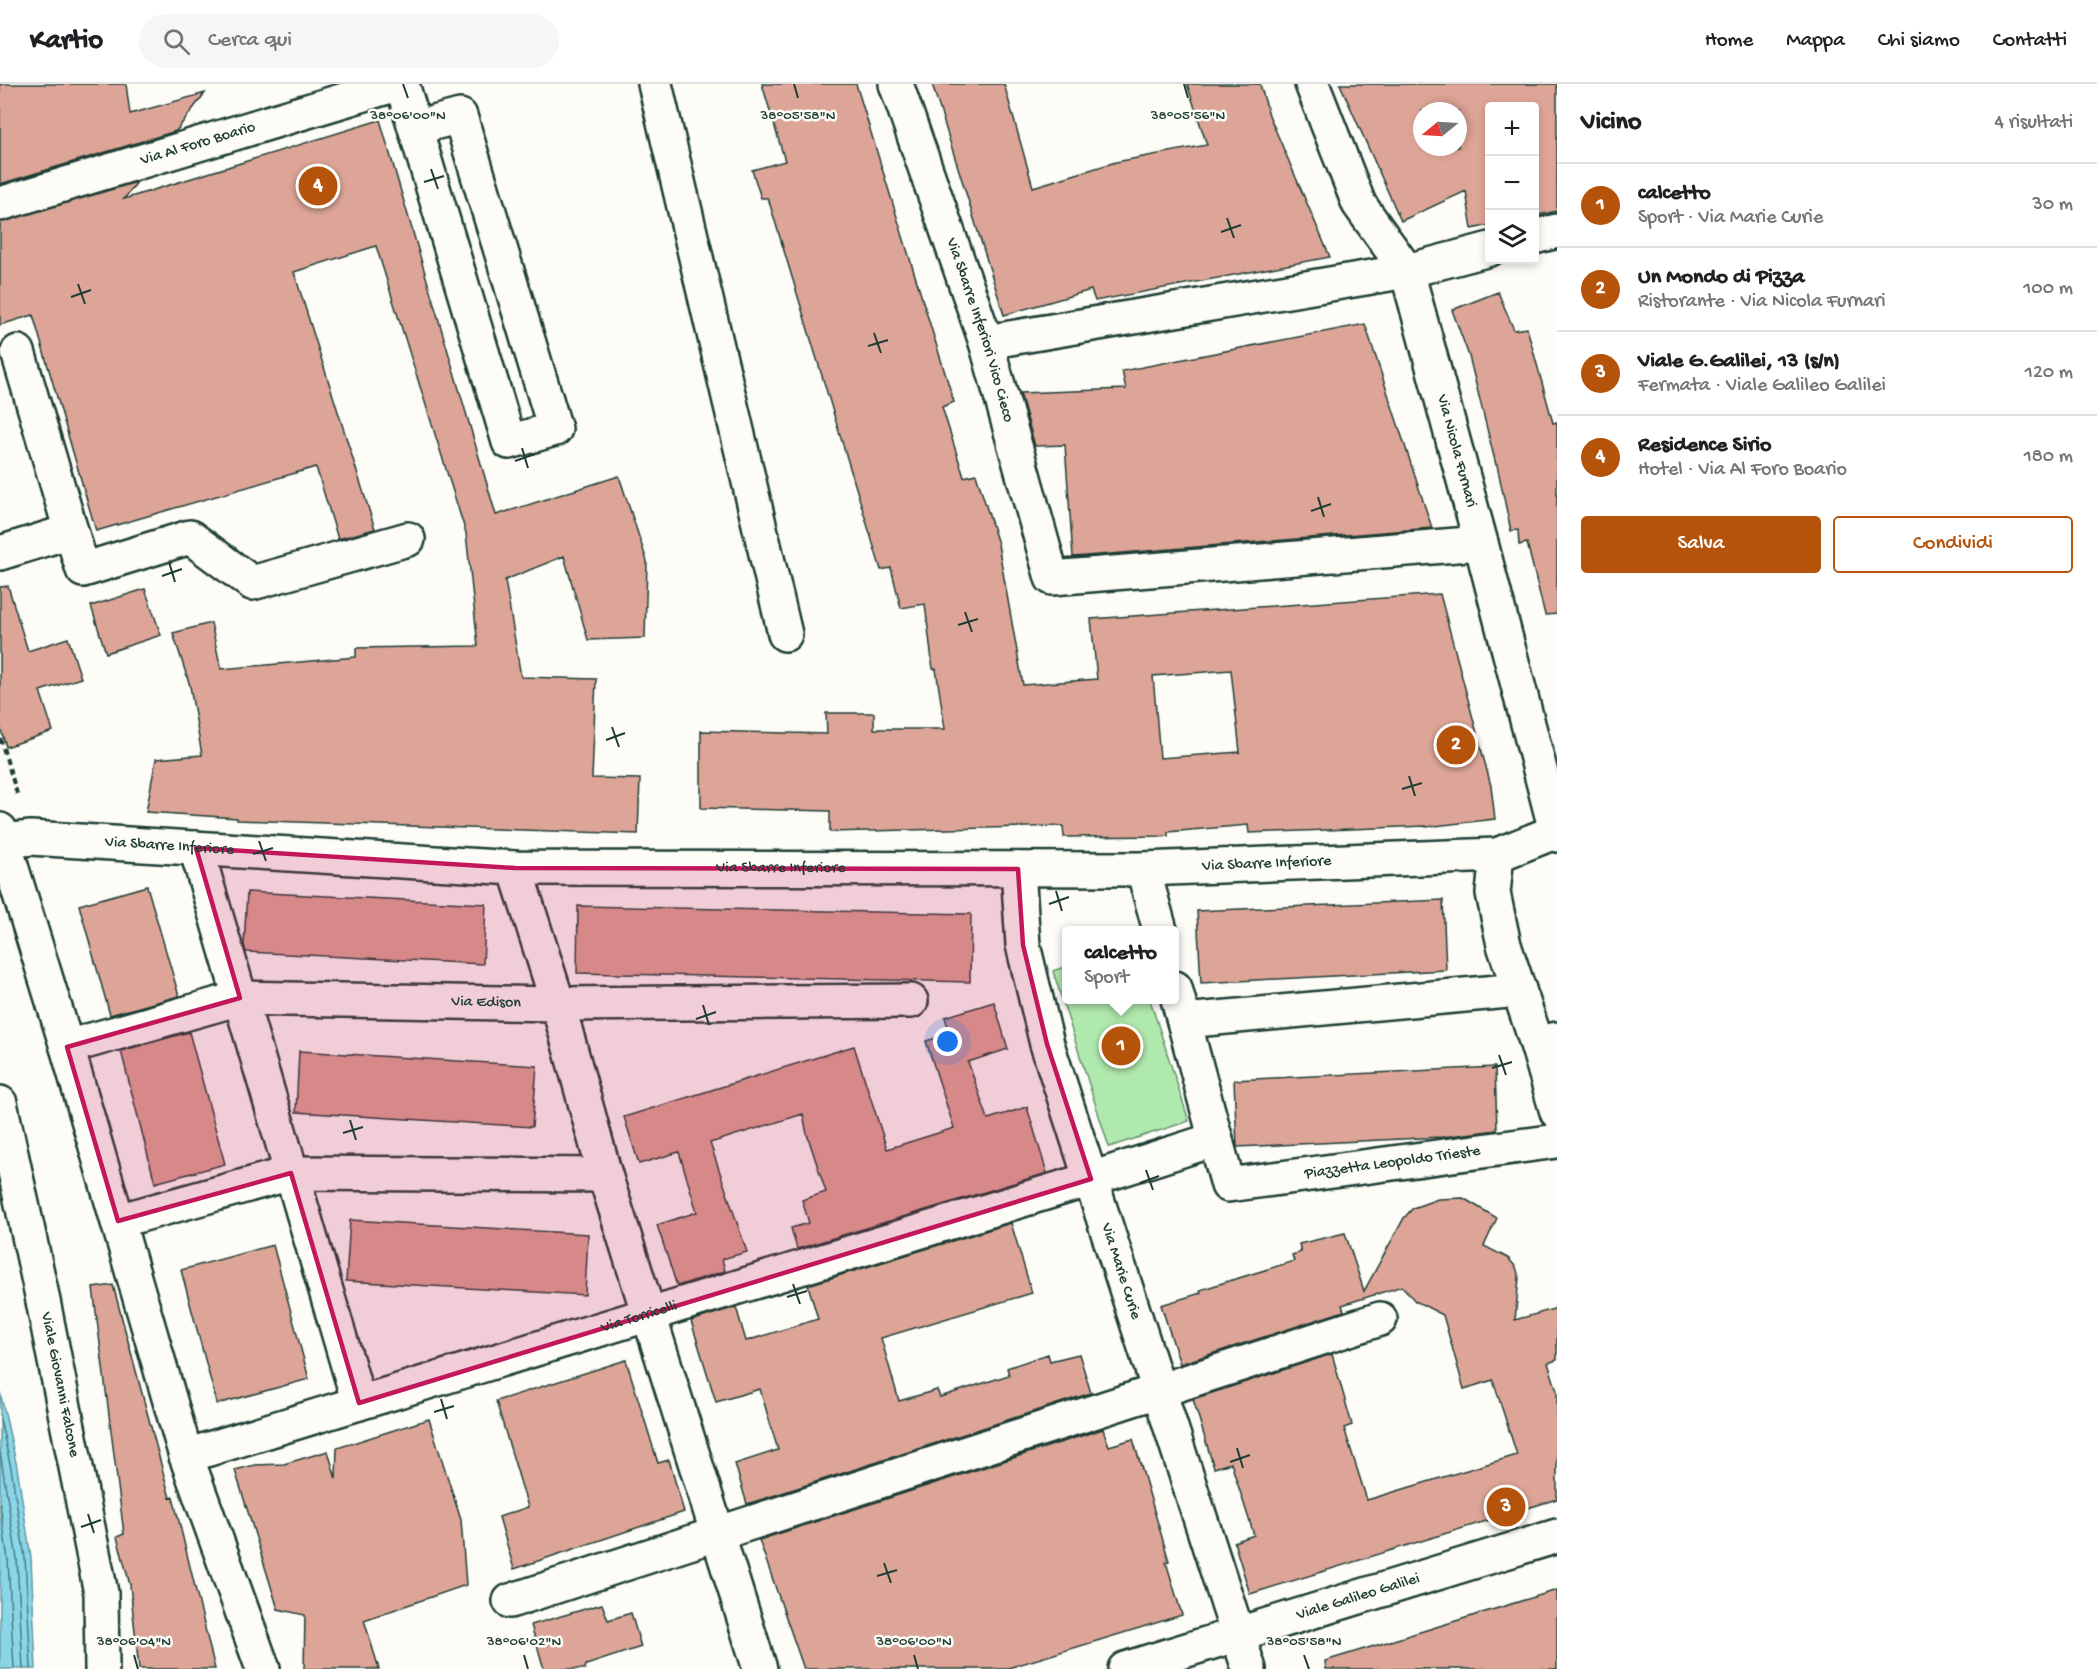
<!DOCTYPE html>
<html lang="it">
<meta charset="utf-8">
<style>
body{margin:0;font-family:"Gochi Hand",sans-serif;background:#f6f6f6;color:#202124}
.controls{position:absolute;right:18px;top:18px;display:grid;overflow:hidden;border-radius:6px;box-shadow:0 3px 9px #0003}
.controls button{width:54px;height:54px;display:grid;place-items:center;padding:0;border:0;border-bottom:2px solid #e0e0e0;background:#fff;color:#202124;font:30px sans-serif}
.compass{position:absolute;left:1413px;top:18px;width:54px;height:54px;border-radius:50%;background:#fff;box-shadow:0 3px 9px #0003;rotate:252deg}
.you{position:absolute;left:948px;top:958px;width:21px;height:21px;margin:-15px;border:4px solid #fff;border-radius:50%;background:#1a73e8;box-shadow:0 0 0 9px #1a73e833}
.badge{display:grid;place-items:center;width:39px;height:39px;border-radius:50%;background:#b45309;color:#fff;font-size:20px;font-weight:700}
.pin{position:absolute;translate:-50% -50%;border:3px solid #fff;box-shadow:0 2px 6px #0006}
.popup{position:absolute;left:1062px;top:842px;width:117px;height:78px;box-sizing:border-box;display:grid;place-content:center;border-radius:6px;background:#fff;filter:drop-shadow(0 2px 4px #0005);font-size:20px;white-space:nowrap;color:#757577}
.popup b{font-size:22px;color:#202124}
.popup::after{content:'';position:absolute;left:50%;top:100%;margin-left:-12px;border:12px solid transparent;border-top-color:#fff}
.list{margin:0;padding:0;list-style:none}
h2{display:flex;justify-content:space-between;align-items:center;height:78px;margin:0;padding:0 24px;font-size:26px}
h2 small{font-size:20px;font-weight:400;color:#757577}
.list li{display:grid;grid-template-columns:39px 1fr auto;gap:18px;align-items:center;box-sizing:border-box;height:84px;padding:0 24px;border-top:2px solid #e0e0e0}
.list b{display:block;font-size:22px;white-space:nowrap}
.list p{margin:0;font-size:20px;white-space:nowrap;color:#757577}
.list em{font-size:20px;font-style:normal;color:#757577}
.actions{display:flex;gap:12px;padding:18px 24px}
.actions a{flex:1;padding:14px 0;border:2px solid #b45309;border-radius:6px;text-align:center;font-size:21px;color:#b45309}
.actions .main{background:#b45309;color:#fff}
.icon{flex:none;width:33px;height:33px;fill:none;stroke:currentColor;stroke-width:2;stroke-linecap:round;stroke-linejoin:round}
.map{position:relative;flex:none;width:1557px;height:1585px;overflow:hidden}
header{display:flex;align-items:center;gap:36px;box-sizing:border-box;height:84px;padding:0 30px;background:#fff;border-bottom:2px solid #e0e0e0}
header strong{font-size:28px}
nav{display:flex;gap:33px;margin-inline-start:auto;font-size:21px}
.search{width:420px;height:54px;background:#f6f6f6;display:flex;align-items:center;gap:15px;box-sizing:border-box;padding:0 21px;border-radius:33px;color:#757577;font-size:22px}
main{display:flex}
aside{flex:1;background:#fff}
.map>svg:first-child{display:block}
.green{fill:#b0e9ad;stroke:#689370;stroke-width:1.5}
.water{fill:#8ad6e9;stroke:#5f99a1;stroke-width:1.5}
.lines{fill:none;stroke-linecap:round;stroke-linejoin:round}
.shore{stroke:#4a7a7c;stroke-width:1.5}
.building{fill:#dda597;stroke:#1f3d34;stroke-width:1.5;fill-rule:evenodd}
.minor-casing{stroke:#1f3d34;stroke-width:38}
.major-casing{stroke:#1f3d34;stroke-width:38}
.path{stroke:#1f3d34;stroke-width:4;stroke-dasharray:6 4.5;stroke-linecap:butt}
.minor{stroke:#fdfcf7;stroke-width:33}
.major{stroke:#fdfcf7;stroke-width:33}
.marked{fill:#c2185b;fill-opacity:0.2;stroke:#c2185b;stroke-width:4.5;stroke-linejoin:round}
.ticks{fill:none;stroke:#1f3d34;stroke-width:2}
.labels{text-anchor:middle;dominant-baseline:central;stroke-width:5;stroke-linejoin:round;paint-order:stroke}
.street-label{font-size:16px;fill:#1f3d34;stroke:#fdfcf7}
.ticks-label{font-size:15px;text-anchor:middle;fill:#1f3d34;stroke:#fdfcf7;stroke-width:5;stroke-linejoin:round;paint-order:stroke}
</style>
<header>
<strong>Kartio</strong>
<div class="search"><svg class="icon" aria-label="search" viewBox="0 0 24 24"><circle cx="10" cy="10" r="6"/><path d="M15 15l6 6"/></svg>Cerca qui</div>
<nav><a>Home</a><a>Mappa</a><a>Chi siamo</a><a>Contatti</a></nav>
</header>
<main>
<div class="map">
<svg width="1557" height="1585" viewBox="0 0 1557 1585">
<rect width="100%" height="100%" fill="#fdfcf7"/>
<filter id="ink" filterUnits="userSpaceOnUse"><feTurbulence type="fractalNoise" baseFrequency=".0167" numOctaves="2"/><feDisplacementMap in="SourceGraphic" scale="12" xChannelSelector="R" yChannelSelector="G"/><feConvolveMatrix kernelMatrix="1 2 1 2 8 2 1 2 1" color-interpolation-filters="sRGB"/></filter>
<g filter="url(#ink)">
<path class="green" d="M1067,882V916H1150L1189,1037L1109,1063L1053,887Z"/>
<path class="water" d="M0,1308L17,1383L31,1474L36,1585H0Z"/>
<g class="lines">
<path class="shore" d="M0,1335L11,1384L25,1474L31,1585
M0,1368L17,1475L23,1585
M0,1420L8,1476L14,1585"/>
</g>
<path class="building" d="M0,0H126L130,30L205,9L176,47L0,100Z
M762,0H856L954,318L942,323L964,393L976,390L998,460L1023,601L1097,595L1091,535L1440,510L1491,702L1495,735L1426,743V742L1249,749L1248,741L1168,748V752L1064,753L1063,742L830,748V727L701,724V647L827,650L826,629H874V645H945L936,585H933L925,520L901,524L891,484L881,486L768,114H761L752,86L785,77ZM1231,586L1240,668L1160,674L1153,592Z
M932,0H1004L1033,103L1116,78L1207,61L1187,0H1260L1269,31L1330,173L1095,217L1091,206L1004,231Z
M1340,0H1557V127L1534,132V22H1490V141L1472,145L1466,107L1401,137ZM1422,27H1458V63H1422Z
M380,36L496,431L619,392L647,477L645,554L588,556L564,472L505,496L521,593L596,595L592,694L640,695L638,750L237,736V734L146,728L156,675L202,671L190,602L173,549L211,539L221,585L356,573V564L478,562L466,449L376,162L294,188L375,445L338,455L316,383L96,447L33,231L0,241V138L137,98L124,115Z
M1498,208L1514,246L1527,244L1553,339L1557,338V530L1545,531L1527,459L1519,461L1518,446L1511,447L1497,381H1496L1469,272L1452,226Z
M1365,240L1432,444L1073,473L1065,361L1035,362L1020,309L1126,305L1122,287Z
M8,502L28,567L68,554L81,594L40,607L53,647L6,663L0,642V503Z
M145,505L161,551L106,569L91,522Z
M147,802L179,912L110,931L79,821Z
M247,808L486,820L483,880L246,868L244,861Z
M1443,816L1446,886L1201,899L1197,827Z
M578,822L971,830L970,898L577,889Z
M994,918L1008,965L968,978L988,1035L1027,1023L1047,1089L797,1165L791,1144L809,1139L802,1116L826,1108L807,1050L803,1030L710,1059L747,1168L722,1175L725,1187L677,1202L657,1141L697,1128L679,1068L639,1080L624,1033L854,962L887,1065L954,1044L926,957L950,950L945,933Z
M189,948L225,1080L155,1099L121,967Z
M299,967L537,982L532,1043L296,1028Z
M1495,983L1497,1046L1442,1053L1237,1063L1234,996Z
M1463,1114L1497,1134L1484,1162L1508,1174L1516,1183L1519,1193L1515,1236L1557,1224V1276L1548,1279L1557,1307V1415L1250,1510L1234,1458L1254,1451L1231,1379L1214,1384L1193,1315L1332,1270L1352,1341L1344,1344L1367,1416L1517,1371L1493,1296L1464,1305L1443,1231L1415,1217L1402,1202L1342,1221L1344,1227L1180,1280L1161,1221L1201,1209L1200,1206L1294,1177L1292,1171L1301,1168L1299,1160L1345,1149L1364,1207L1404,1134L1413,1124L1438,1115Z
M350,1136L588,1150L585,1211L346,1197Z
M1011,1139L1032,1209L881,1254L899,1317L937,1306L940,1313L1009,1291L1007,1284L1048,1270L1050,1277L1079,1270L1091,1309L747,1420L735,1380L778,1366L760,1305L716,1318L691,1237L736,1223L746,1257L818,1235L808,1201Z
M273,1161L309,1295L217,1320L181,1186Z
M113,1201L170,1414L173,1413L215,1585H139L130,1501L117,1453L124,1450L93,1204Z
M626,1276L658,1379L669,1376L684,1428L514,1485L499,1433L528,1423L496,1317Z
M429,1335L461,1436L466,1501L364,1536L379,1585H304L305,1531L278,1525L235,1386L255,1381L284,1380L328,1367L336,1395L337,1364Z
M1103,1345L1109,1362L1133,1355L1169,1477L1166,1478L1182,1531L1005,1585H804L759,1456Z
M1557,1506V1585H1326L1325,1577Z
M602,1520L608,1536L631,1529L641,1563L586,1581L585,1585H544L531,1541Z"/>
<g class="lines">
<g class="minor-casing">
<g id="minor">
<path d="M402,0L509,358L555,345L460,32L415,44"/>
<path d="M655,0L785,550"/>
<path id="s1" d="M896,0L986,258L1052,494L1481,459"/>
<path id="s2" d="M1312,0L1359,120L1407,187L1481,459L1557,751"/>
<path id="s3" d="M0,120L397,0"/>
<path d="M1534,153L1557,147"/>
<path d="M986,258L1407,187L1490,165"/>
<path d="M18,268L71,447"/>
<path d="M0,469L71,447L83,486L190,453L252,499L408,455"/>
<path d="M0,746L67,963L186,1372L263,1585"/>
<path id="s4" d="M4,757L31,754L515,784L1143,785L1497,771L1557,747"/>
<path d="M196,764L359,1319"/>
<path d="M1497,771L1493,809L1504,861L1537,960"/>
<path d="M515,784L558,920L605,1091L760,1585"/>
<path id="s5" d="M1018,785L1023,861L1047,960L1249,1585"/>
<path d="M1143,785L1160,846"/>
<path id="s6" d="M1175,904L1228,1101L1557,1057"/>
<path d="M1184,937L1519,906"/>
<path d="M1557,955L1537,960L1557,1028"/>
<path id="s7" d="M67,963L240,914L558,920L911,917"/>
<path d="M118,1137L291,1089L605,1091"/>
<path id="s8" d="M186,1372L1091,1095L1216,1055"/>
<path d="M510,1517L1380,1235"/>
<path id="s9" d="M1125,1585L1557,1452"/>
</g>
</g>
<g class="major-casing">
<g id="major">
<path id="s10" d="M0,1019L41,1207L101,1509L102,1585"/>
</g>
</g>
<path class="path" d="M0,654L18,713"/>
<use href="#minor" class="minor"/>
<use href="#major" class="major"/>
</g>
</g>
<path class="marked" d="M196,764L515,784L1018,785L1023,861L1047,960L1091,1095L359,1319L291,1089L118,1137L67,963L240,914Z"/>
<path class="ticks" d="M403,0L408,14M794,0L798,14M1184,0L1188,14M431,85L438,105M424,98L444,92M1227,134L1234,154M1221,148L1241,141M78,200L85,220M71,213L91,206M874,249L881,269M868,262L888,256M522,364L528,384M515,377L535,370M1318,413L1324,433M1311,427L1331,420M169,478L175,498M162,492L182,485M965,528L972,548M958,541L978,535M612,643L619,663M606,656L625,649M1409,692L1415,712M1402,705L1422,699M259,757L266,777M253,770L273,764M1056,807L1062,827M1049,820L1069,813M703,921L709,941M696,935L716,928M1499,971L1506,991M1492,984L1512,978M350,1036L356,1056M343,1049L363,1043M1146,1086L1153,1106M1140,1099L1159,1092M793,1200L800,1220M787,1213L807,1207M441,1315L447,1335M434,1328L454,1322M1237,1364L1243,1384M1230,1378L1250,1371M88,1430L94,1449M81,1443L101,1436M884,1479L891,1499M877,1492L897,1486M134,1571L138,1585M524,1571L528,1585M914,1571L918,1585M1304,1571L1309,1585"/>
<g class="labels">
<g class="street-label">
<text stroke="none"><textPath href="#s3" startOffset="207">Via Al Foro Boario</textPath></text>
<text stroke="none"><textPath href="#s1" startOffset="260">Via Sbarre Inferiori Vico Cieco</textPath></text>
<text stroke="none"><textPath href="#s2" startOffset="398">Via Nicola Furnari</textPath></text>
<text stroke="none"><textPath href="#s4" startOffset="166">Via Sbarre Inferiore</textPath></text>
<text stroke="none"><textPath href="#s4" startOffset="1264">Via Sbarre Inferiore</textPath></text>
<text stroke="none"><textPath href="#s4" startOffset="778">Via Sbarre Inferiore</textPath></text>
<text stroke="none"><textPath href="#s7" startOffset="426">Via Edison</textPath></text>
<text stroke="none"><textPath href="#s6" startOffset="370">Piazzetta Leopoldo Trieste</textPath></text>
<text stroke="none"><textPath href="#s5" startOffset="417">Via Marie Curie</textPath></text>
<text stroke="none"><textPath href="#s8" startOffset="474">Via Torricelli</textPath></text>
<text stroke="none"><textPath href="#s10" startOffset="288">Viale Giovanni Falcone</textPath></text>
<text stroke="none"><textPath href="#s9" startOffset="244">Viale Galileo Galilei</textPath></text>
</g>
</g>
<g class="ticks-label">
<text x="408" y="35">38°06'00"N</text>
<text x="798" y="35">38°05'58"N</text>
<text x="1188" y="35">38°05'56"N</text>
<text x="134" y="1561">38°06'04"N</text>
<text x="524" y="1561">38°06'02"N</text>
<text x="914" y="1561">38°06'00"N</text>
<text x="1304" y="1561">38°05'58"N</text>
</g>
</svg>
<div class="controls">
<button>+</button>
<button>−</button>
<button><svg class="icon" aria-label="layers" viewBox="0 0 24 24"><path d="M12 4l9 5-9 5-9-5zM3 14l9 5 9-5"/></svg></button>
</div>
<svg class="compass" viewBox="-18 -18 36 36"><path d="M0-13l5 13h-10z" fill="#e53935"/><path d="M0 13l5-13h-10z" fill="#757577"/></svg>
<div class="you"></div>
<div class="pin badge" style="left:1121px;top:962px">1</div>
<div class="popup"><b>calcetto</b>Sport</div>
<div class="pin badge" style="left:1456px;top:661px">2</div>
<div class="pin badge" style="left:1506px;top:1423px">3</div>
<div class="pin badge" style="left:318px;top:102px">4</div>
</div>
<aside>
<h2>Vicino<small>4 risultati</small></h2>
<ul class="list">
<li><span class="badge">1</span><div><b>calcetto</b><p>Sport · Via Marie Curie</p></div><em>30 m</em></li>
<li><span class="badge">2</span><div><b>Un Mondo di Pizza</b><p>Ristorante · Via Nicola Furnari</p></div><em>100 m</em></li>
<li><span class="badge">3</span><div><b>Viale G.Galilei, 13 (s/n)</b><p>Fermata · Viale Galileo Galilei</p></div><em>120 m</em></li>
<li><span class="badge">4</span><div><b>Residence Sirio</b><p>Hotel · Via Al Foro Boario</p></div><em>180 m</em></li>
</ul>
<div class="actions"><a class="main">Salva</a><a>Condividi</a></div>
</aside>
</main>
